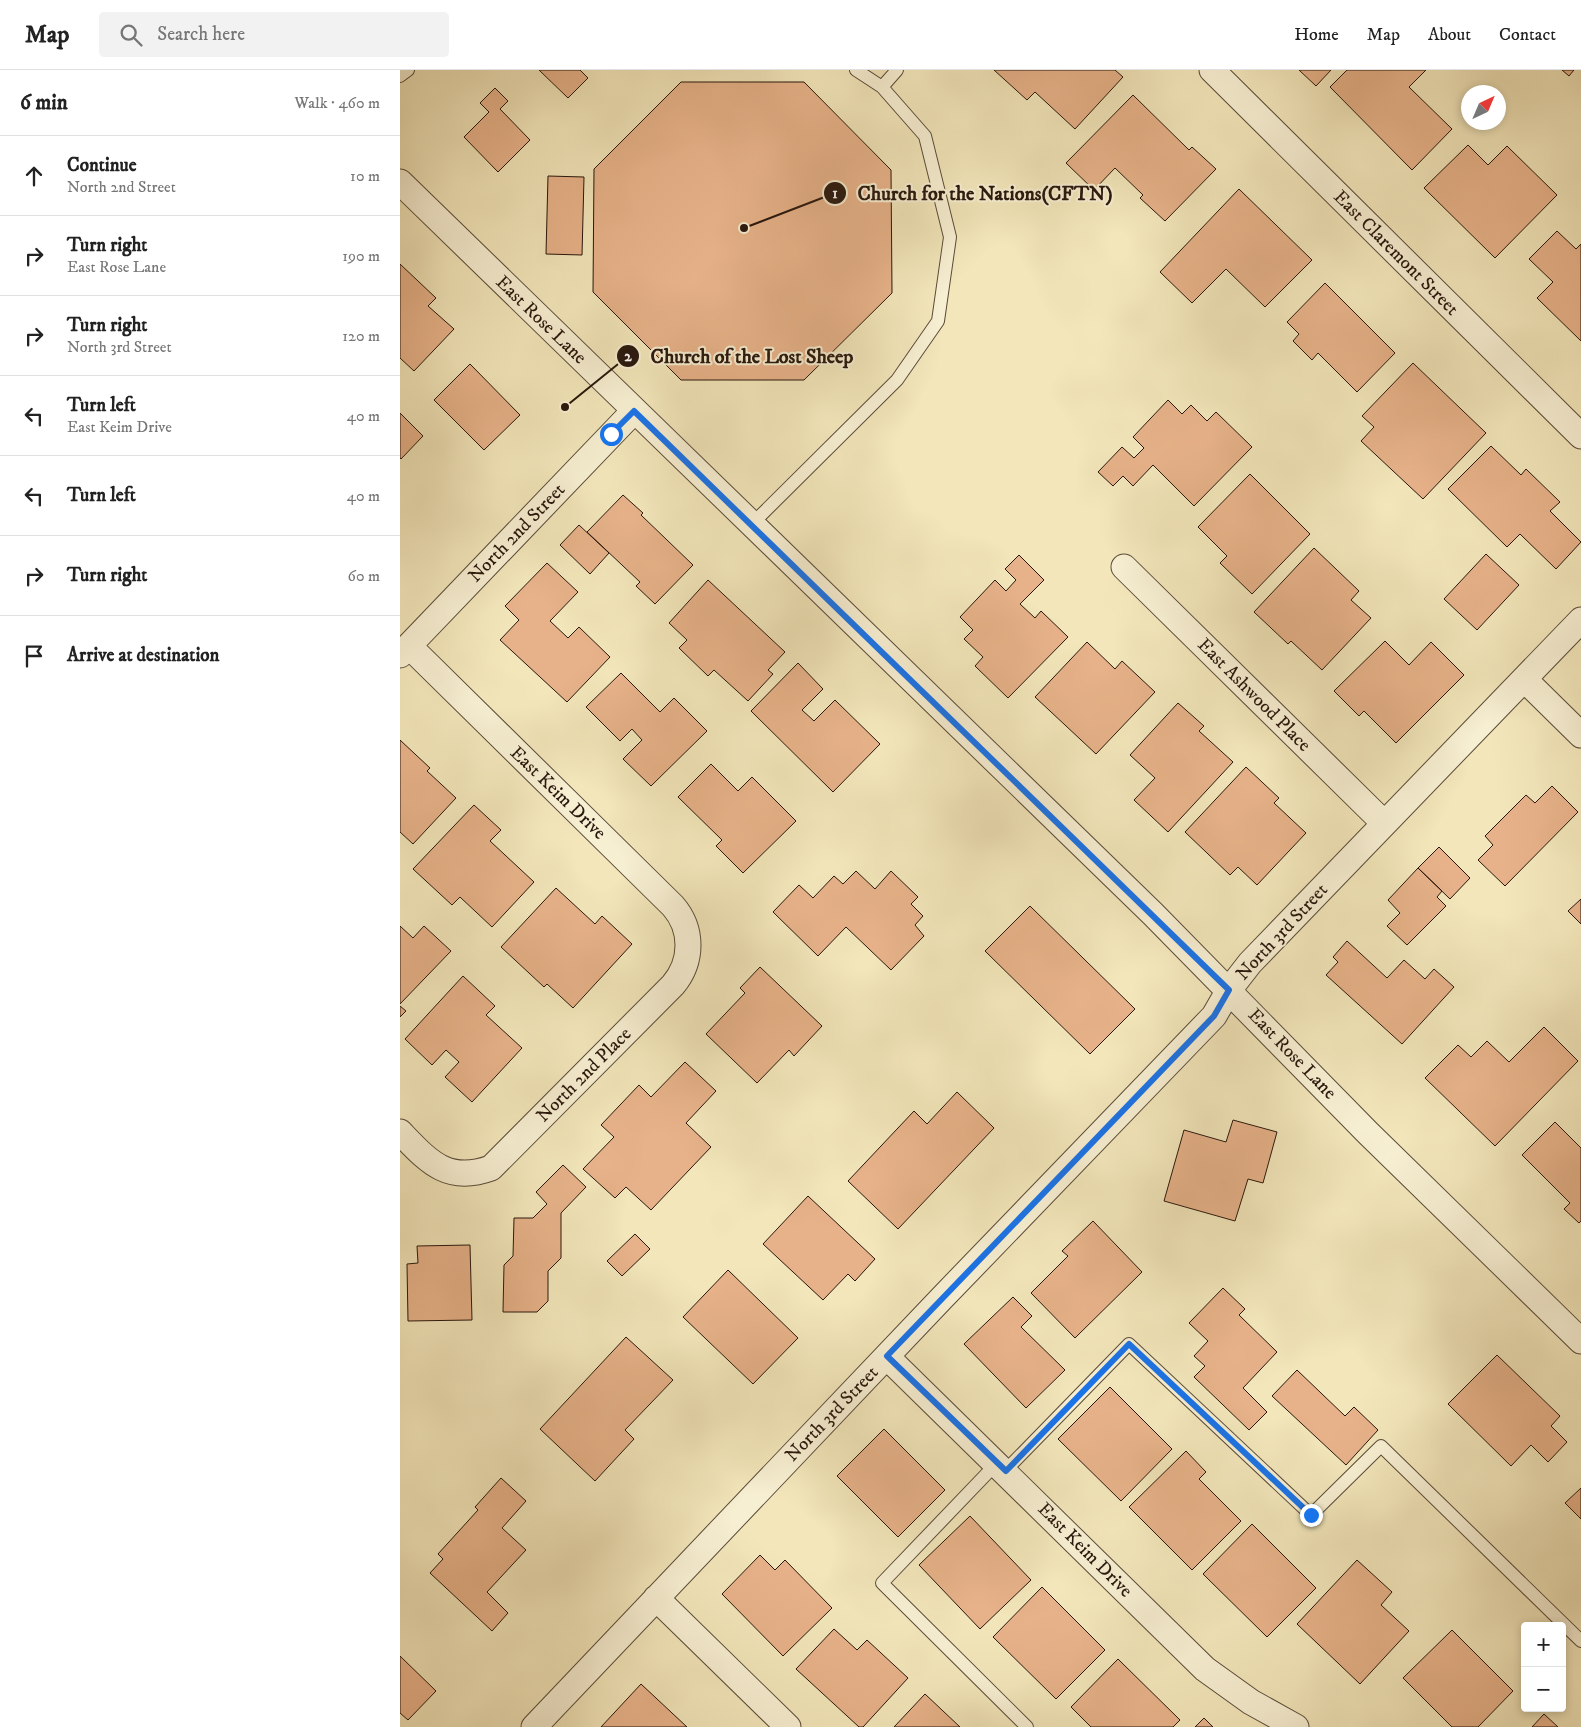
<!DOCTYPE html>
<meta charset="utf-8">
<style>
body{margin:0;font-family:"IM FELL DW Pica",serif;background:#f2f2f2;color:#222}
.controls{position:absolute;right:15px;bottom:15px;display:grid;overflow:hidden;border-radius:5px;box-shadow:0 2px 8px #0003}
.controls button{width:45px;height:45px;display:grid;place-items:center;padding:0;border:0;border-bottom:1px solid #e0e0e0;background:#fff;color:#222;font:25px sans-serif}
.compass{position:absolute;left:1061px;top:15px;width:45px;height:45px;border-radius:50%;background:#fff;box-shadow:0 2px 8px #0003;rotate:44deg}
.stop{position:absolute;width:15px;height:15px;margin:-11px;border:4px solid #1a73e8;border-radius:50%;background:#fff}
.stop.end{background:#1a73e8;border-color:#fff;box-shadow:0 1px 5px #0008}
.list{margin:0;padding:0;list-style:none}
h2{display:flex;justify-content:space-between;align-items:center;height:65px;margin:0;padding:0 20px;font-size:21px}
h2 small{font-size:16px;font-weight:400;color:#767676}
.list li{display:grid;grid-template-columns:32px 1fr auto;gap:15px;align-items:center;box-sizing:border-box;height:80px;padding:0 20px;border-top:1px solid #e0e0e0}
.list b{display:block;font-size:19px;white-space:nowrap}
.list p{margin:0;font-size:16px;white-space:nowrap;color:#767676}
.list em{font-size:16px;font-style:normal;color:#767676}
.icon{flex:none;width:28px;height:28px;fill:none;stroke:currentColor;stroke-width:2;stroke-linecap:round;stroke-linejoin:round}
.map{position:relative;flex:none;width:1181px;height:1657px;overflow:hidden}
header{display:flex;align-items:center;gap:30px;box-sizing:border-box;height:70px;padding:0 25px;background:#fff;border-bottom:1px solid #e0e0e0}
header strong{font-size:24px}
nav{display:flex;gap:28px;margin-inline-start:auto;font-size:18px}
.search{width:350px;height:45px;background:#f2f2f2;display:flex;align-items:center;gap:12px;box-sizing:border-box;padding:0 18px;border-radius:5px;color:#767676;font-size:19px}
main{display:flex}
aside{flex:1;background:#fff}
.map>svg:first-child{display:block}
.building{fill:#e7b289;stroke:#28170d}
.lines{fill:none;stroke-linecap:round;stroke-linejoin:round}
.service-casing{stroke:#5a4b38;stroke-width:14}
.minor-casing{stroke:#5a4b38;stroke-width:27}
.service{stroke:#f7efd2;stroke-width:12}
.minor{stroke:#f7efd2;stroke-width:25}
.route{stroke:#1a73e8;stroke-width:6}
.labels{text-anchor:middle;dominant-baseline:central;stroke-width:4;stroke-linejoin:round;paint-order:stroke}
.street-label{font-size:19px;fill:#28170d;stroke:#f7efd2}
.leader{fill:none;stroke:#28170d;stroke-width:2}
.callout-dot{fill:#28170d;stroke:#f7efd2;stroke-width:2}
.mark-label{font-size:15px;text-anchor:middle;font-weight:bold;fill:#fff}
.callout-label{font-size:20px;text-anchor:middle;font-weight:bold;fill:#28170d;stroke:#f7efd2;stroke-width:4;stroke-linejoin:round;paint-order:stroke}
</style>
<header>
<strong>Map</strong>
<div class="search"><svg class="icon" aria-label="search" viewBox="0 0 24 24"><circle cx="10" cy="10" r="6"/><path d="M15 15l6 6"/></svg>Search here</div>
<nav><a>Home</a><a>Map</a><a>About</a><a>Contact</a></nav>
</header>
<main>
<aside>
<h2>6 min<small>Walk · 460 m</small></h2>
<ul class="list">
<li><svg class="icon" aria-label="ahead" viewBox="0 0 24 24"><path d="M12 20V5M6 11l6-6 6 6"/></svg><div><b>Continue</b><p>North 2nd Street</p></div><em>10 m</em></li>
<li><svg class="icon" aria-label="right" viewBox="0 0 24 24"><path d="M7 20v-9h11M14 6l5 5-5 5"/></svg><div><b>Turn right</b><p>East Rose Lane</p></div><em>190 m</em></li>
<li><svg class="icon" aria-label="right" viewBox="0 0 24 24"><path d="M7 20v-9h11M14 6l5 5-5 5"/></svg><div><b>Turn right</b><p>North 3rd Street</p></div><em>120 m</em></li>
<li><svg class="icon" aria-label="left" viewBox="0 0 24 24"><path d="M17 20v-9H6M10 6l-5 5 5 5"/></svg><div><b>Turn left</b><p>East Keim Drive</p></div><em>40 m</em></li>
<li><svg class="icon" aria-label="left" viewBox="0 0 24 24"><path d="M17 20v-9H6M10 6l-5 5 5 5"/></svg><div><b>Turn left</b></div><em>40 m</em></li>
<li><svg class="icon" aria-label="right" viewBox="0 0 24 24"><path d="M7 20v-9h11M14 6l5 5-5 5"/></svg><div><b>Turn right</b></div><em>60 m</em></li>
<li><svg class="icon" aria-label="arrive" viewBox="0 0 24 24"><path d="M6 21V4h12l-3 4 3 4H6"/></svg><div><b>Arrive at destination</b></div></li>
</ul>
</aside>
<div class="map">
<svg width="1181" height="1657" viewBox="0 0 1181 1657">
<rect width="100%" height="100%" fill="#f2e6ba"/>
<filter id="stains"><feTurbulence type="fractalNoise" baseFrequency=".004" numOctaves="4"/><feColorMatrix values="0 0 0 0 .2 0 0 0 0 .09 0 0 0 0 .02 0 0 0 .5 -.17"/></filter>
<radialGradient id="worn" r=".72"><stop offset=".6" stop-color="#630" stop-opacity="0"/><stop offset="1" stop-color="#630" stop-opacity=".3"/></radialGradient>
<path class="building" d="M139,0H180L188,8L168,28Z
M594,0H715L723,7L675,59L635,22L627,30Z
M899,0H931L916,16Z
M947,0H1026L1009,17L1052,59L1012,100L930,17Z
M1162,0H1174L1169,6Z
M281,12H404L491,100L492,223L404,310H281L193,222L194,99Z
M95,18L108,31L100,39L130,70L98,102L64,67L89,42L80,33Z
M733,25L789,80L792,77L816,99L765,151L740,128L743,125L715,98L694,120L666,93Z
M1068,75L1088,95L1107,76L1157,125L1095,188L1024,118Z
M148,106L184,107L182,185L146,184Z
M839,119L912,190L865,237L826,199L792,233L760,202Z
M1157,161L1176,179L1181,174V271L1137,228L1153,212L1129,189Z
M0,194L36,228L28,236L54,259L14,301L0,288Z
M925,213L995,283L957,322L918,283L912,290L893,271L899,264L887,252Z
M1013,293L1086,363L1023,429L961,371L974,357L962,346Z
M70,294L120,345L84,380L34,330Z
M768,330L782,344L791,335L807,351L816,342L852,377L794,436L753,395L733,416L723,406L713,416L698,402L722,377L734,388L744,378L733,367Z
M0,343L23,366L1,389L0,388Z
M1091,376L1121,405L1126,399L1160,432L1150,441L1181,472L1156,499L1120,464L1107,477L1048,419Z
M850,404L910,464L852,524L820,493L827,486L798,457Z
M223,425L243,443L241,445L293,495L255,534L236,516L240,512L187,462Z
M179,455L209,483L190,504L160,475Z
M914,478L959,521L951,530L971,548L922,600L891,571L888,574L854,542Z
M1086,484L1119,515L1077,560L1044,529Z
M619,485L644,510L620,534L635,548L641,541L668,567L608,628L575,596L583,587L564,569L573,560L560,547L595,510L606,521L616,510L605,499Z
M147,493L178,522L150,551L168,568L179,557L210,587L167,632L100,570L119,550L105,536Z
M308,510L385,582L368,600L373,604L348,631L314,600L308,606L279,578L287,570L269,553Z
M985,571L1009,595L1031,572L1064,605L996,673L964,641L959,646L934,621Z
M687,572L715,599L722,591L755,622L696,684L635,627Z
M398,593L423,619L402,640L414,651L435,630L480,674L433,722L351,641Z
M221,603L260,642L274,628L307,661L251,716L223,689L242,670L232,659L220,671L186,637Z
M778,633L804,656L799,661L833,692L768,762L734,730L755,708L730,685Z
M0,670L30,698L27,701L56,728L13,774L0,762Z
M311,694L338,721L352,707L396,751L343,803L316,776L322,770L278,727Z
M846,697L879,728L874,733L906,763L857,815L838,797L830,805L785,762Z
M1152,716L1178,742L1105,816L1078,790L1093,775L1085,766L1126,725L1135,733Z
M74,735L101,760L90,771L134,812L92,857L60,827L52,835L13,799Z
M1039,777L1070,808L1050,829L1018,798Z
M1018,798L1042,821L1037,827L1046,836L1007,875L987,856L1000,843L988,830Z
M456,801L475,819L491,801L518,827L511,834L523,846L515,855L524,866L491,900L446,857L418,886L373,842L399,815L413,828L434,806L443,814Z
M156,818L195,854L202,846L232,874L173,938L147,914L144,917L101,877Z
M1181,829V854L1168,841Z
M630,836L735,939L690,984L585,881Z
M0,856L13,868L24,856L51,881L0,934Z
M947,871L987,908L1004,890L1025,909L1034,899L1054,917L1002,974L926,905L938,892L933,887Z
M360,897L422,956L394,986L389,980L357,1013L306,964L345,923L340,918Z
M63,906L95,936L86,945L122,978L72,1032L45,1007L59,992L46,980L32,995L5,969Z
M0,936L6,941L0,947Z
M1144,957L1178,991L1095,1076L1025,1008L1058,975L1071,987L1087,971L1109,992Z
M285,992L316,1021L286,1053L311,1077L251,1140L226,1117L215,1128L183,1099L214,1067L201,1055L239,1015L251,1027Z
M557,1022L594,1058L498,1159L448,1111L514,1041L527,1054Z
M833,1050L877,1062L863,1113L848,1109L835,1151L764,1131L784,1060L826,1072Z
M1155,1052L1181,1078V1151L1179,1153L1164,1139L1170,1133L1122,1085Z
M163,1095L186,1117L161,1143V1188L148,1201V1231L137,1242H103L104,1195L113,1186L114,1148H133L147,1134L136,1122Z
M408,1126L475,1189L455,1211L448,1204L423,1230L363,1174Z
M693,1151L742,1202L675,1268L631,1223L668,1186L662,1181Z
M235,1164L250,1179L222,1206L207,1191Z
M70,1175L72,1250L8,1251L7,1194L18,1193L17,1176Z
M328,1200L398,1268L353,1314L283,1247Z
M823,1218L845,1239L839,1245L877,1282L843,1318L867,1342L849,1360L794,1307L805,1296L794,1286L808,1271L789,1253Z
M613,1227L632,1246L621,1257L665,1300L626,1338L564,1274Z
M226,1267L273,1310L225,1360L234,1369L195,1411L140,1359Z
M1097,1285L1160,1346L1151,1356L1167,1372L1148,1392L1131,1375L1111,1396L1048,1334Z
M897,1300L945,1346L954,1337L978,1360L946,1395L872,1326Z
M710,1317L772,1379L721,1431L658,1369Z
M484,1359L545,1420L498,1467L437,1406Z
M786,1381L806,1402L799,1409L841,1451L792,1500L729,1437Z
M101,1408L126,1431L102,1458L126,1480L87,1522L108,1543L92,1561L30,1503L43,1489L38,1484L78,1440L75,1437Z
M1181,1418V1449L1165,1433Z
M570,1446L631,1510L580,1559L519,1495Z
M852,1454L916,1518L867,1567L803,1504Z
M360,1485L375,1500L385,1490L432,1538L383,1586L322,1524Z
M957,1490L992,1522L981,1535L1009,1561L960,1614L897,1554Z
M642,1517L705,1580L656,1629L593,1567Z
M434,1559L457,1580L467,1570L508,1608L463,1657H459L396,1599Z
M1052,1560L1113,1621L1078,1657H1052L1003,1608Z
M0,1586L36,1621L8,1650L0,1643Z
M718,1589L780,1650L773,1657H691L671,1637Z
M241,1614L287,1657H201Z
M525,1624L560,1657H494Z
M1144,1644L1158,1657H1132Z
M804,1648L813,1657H795Z"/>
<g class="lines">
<g class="service-casing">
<path id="service" d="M0,6L8,0
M482,17L497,0
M351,455L497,310L538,251L550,167L525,66L482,17L456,0
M597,1393L482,1513L627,1657
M605,1401L729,1274L911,1445L981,1376L1181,1571"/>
</g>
<g class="minor-casing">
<path id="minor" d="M812,0L1181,366
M0,112L753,844L968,1063L1181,1271
M724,497L984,753
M0,585L234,341
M1124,609L1181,665
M0,1062C28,1091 47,1114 91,1098L273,915C293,891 293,859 273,836L9,576
M487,1287L805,1599L851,1632L896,1657
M256,1528L388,1657
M134,1657L541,1229L814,946L829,920L850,893L1181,550"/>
</g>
<use href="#service" class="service"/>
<use href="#minor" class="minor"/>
</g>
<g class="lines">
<path class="route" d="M211,364L234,341L829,920L814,946L487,1286L606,1401L729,1274L911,1445"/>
</g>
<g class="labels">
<g class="street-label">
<text transform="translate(996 183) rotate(45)">East Claremont Street</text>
<text transform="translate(141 250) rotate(44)">East Rose Lane</text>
<text transform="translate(117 463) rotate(-46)">North 2nd Street</text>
<text transform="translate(854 625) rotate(45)">East Ashwood Place</text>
<text transform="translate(158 723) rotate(44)">East Keim Drive</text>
<text transform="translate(882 862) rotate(-47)">North 3rd Street</text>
<text transform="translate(892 984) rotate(46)">East Rose Lane</text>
<text transform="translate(184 1005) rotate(-45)">North 2nd Place</text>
<text transform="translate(432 1344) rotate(-46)">North 3rd Street</text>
<text transform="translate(685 1480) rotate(45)">East Keim Drive</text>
</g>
</g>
<path class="leader" d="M344 158L435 123M165 337L228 286"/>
<g class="callout-dot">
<circle cx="344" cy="158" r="5"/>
<circle cx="165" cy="337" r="5"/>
<circle cx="435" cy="123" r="12"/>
<circle cx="228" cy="286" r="12"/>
</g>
<g class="mark-label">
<text x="435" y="128">1</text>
<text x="228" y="291">2</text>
</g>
<g class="callout-label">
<text x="585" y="130">Church for the Nations(CFTN)</text>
<text x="352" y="293">Church of the Lost Sheep</text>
</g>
<rect width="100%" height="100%" filter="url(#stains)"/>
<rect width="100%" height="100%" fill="url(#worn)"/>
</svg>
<div class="controls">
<button>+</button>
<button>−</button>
</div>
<svg class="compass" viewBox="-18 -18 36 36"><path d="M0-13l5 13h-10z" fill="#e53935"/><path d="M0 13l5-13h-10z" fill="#767676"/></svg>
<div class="stop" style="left:211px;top:364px"></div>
<div class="stop end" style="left:911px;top:1445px"></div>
</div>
</main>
